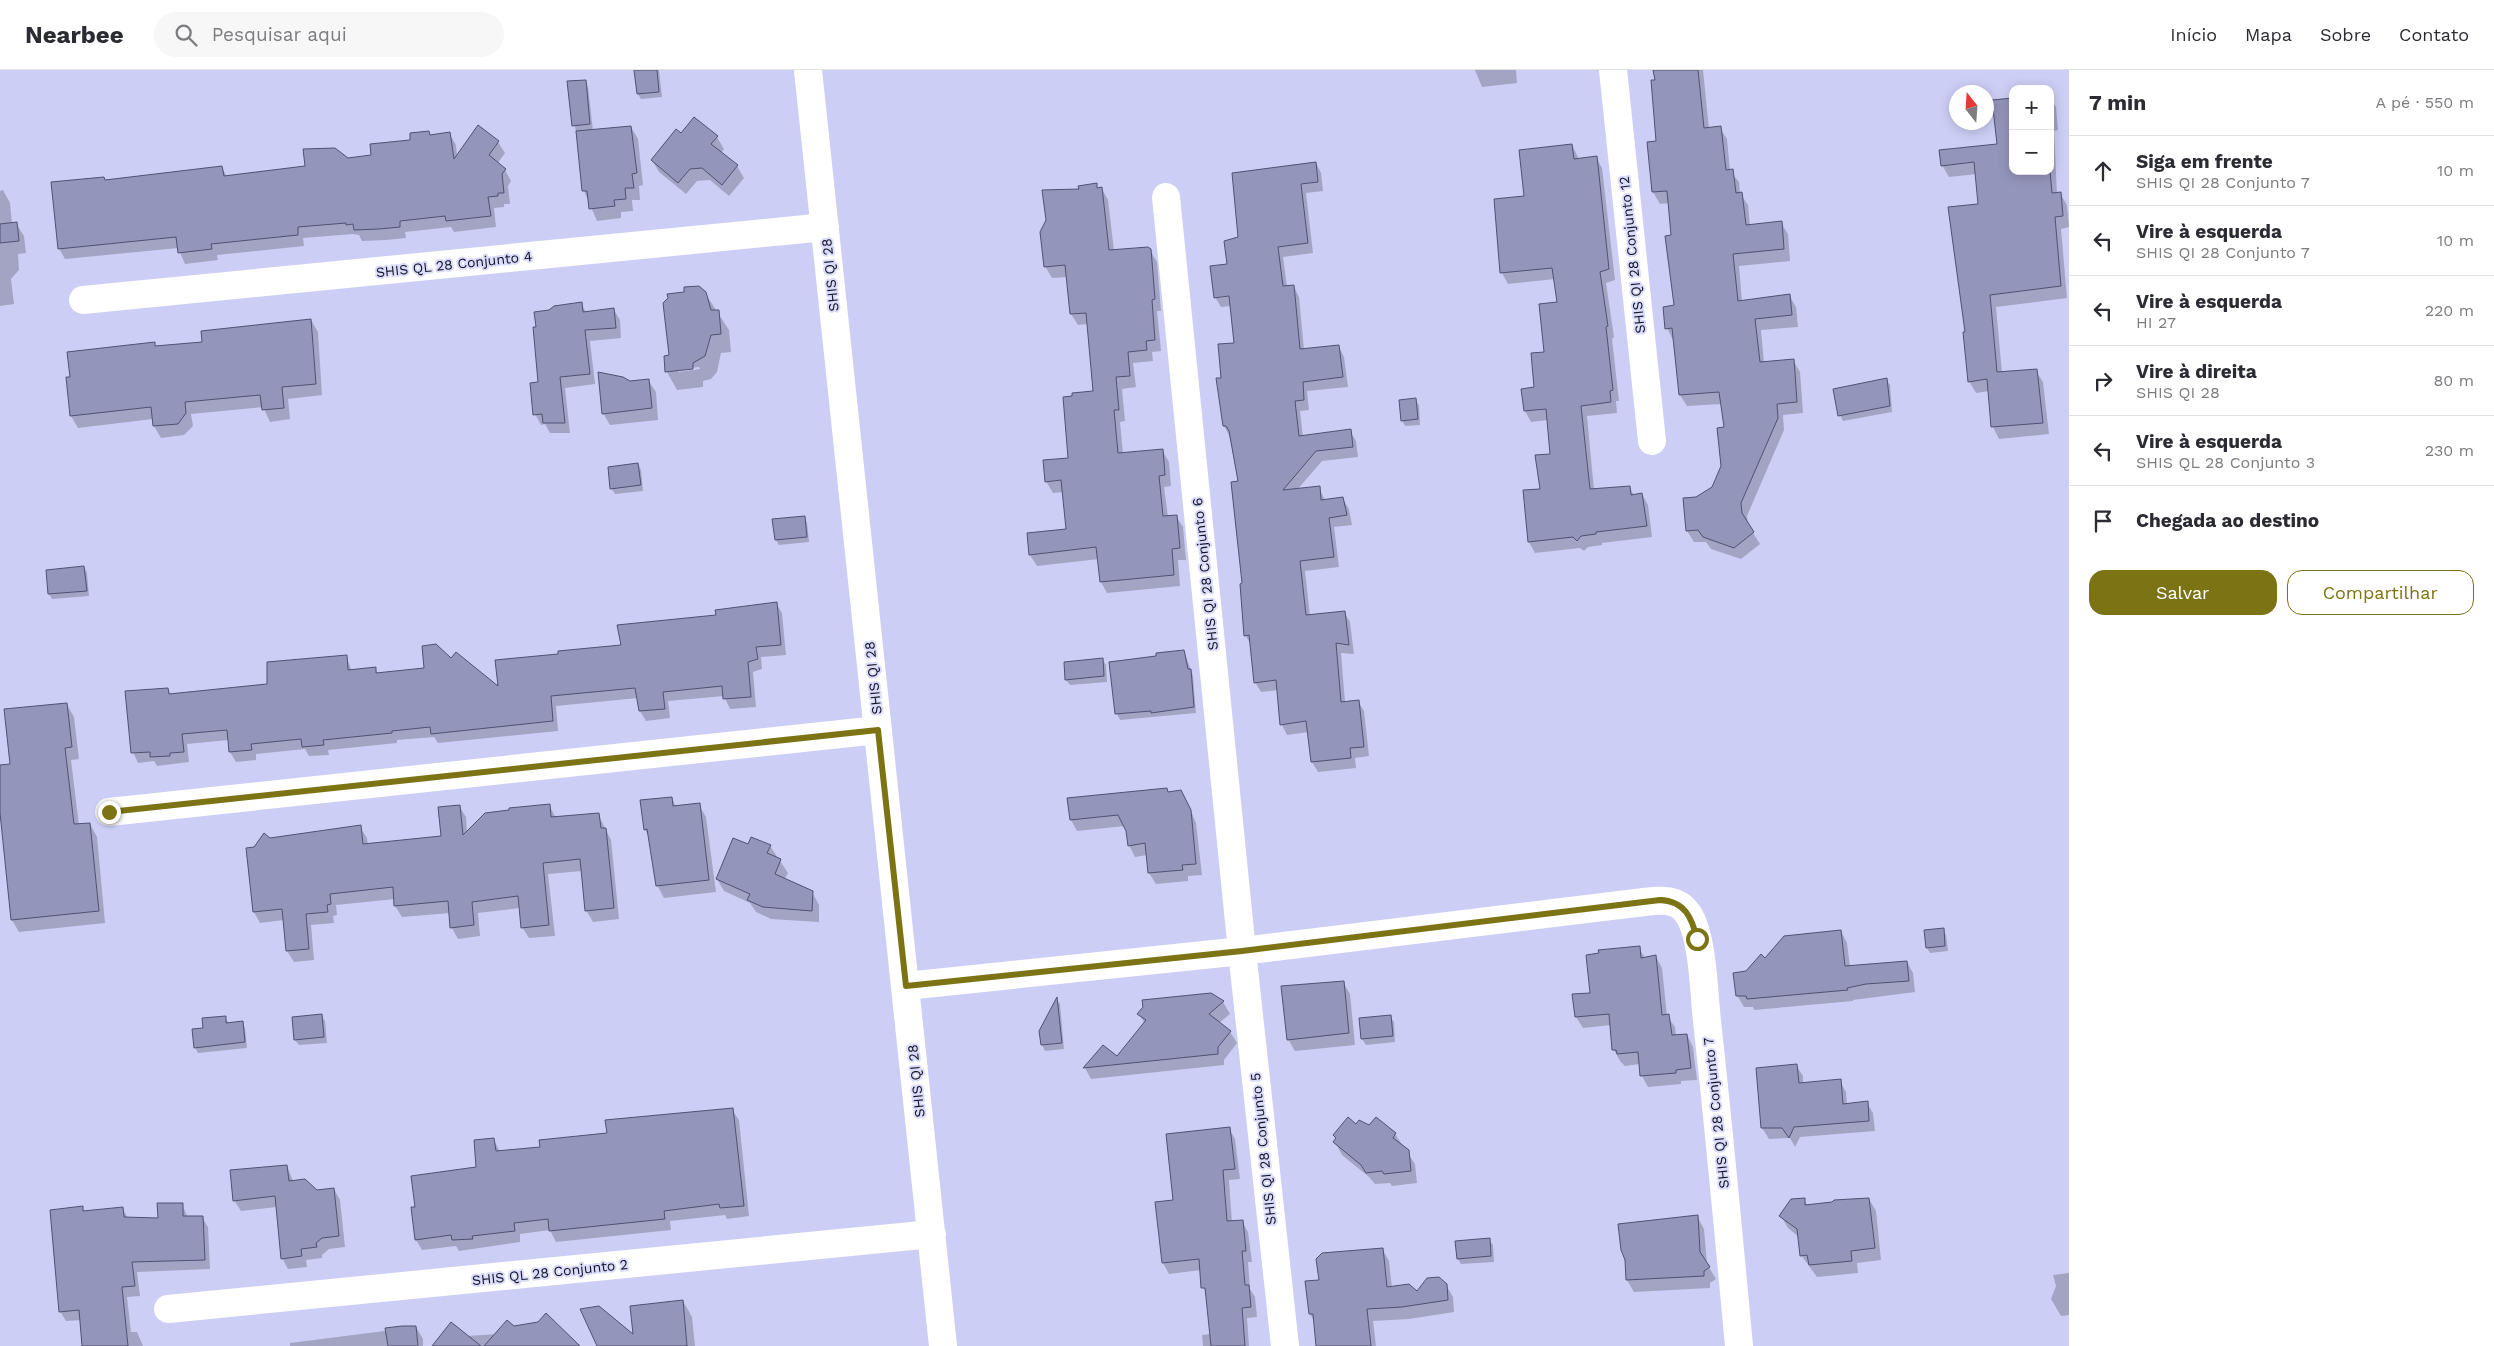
<!DOCTYPE html>
<html lang="pt">
<meta charset="utf-8">
<style>
body{margin:0;font-family:"Work Sans",sans-serif;background:#f7f7f7;color:#2b2b33}
.controls{position:absolute;right:15px;top:15px;display:grid;overflow:hidden;border-radius:10px;box-shadow:0 2px 12px #0003}
.controls button{width:45px;height:45px;display:grid;place-items:center;padding:0;border:0;border-bottom:1px solid #e1e1e2;background:#fff;color:#2b2b33;font:25px sans-serif}
.compass{position:absolute;left:1949px;top:15px;width:45px;height:45px;border-radius:50%;background:#fff;box-shadow:0 2px 12px #0003;rotate:343deg}
.stop{position:absolute;width:15px;height:15px;margin:-11px;border:4px solid #7c7315;border-radius:50%;background:#fff}
.stop.end{background:#7c7315;border-color:#fff;box-shadow:0 1px 5px #0008}
.list{margin:0;padding:0;list-style:none}
h2{display:flex;justify-content:space-between;align-items:center;height:65px;margin:0;padding:0 20px;font-size:21px}
h2 small{font-size:16px;font-weight:400;color:#7c7c81}
.list li{display:grid;grid-template-columns:32px 1fr auto;gap:15px;align-items:center;box-sizing:border-box;height:70px;padding:0 20px;border-top:1px solid #e1e1e2}
.list b{display:block;font-size:19px;white-space:nowrap}
.list p{margin:0;font-size:16px;white-space:nowrap;color:#7c7c81}
.list em{font-size:16px;font-style:normal;color:#7c7c81}
.actions{display:flex;gap:10px;padding:15px 20px}
.actions a{flex:1;padding:11px 0;border:1px solid #7c7315;border-radius:15px;text-align:center;font-size:18px;color:#7c7315}
.actions .main{background:#7c7315;color:#fff}
.icon{flex:none;width:28px;height:28px;fill:none;stroke:currentColor;stroke-width:2;stroke-linecap:round;stroke-linejoin:round}
.map{position:relative;flex:none;width:2069px;height:1276px;overflow:hidden}
header{display:flex;align-items:center;gap:30px;box-sizing:border-box;height:70px;padding:0 25px;background:#fff;border-bottom:1px solid #e1e1e2}
header strong{font-size:24px}
nav{display:flex;gap:28px;margin-inline-start:auto;font-size:18px}
.search{width:350px;height:45px;background:#f7f7f7;display:flex;align-items:center;gap:12px;box-sizing:border-box;padding:0 18px;border-radius:28px;color:#7c7c81;font-size:19px}
main{display:flex}
aside{flex:1;background:#fff}
.map>svg:first-child{display:block}
.shadow{fill:#0003;fill-rule:evenodd}
.building{fill:#9495bb;stroke:#505172}
.lines{fill:none;stroke-linecap:round;stroke-linejoin:round}
.minor{stroke:#fff;stroke-width:28}
.route{stroke:#7c7315;stroke-width:6}
.labels{text-anchor:middle;dominant-baseline:central;stroke-width:4;stroke-linejoin:round;paint-order:stroke}
.street-label{font-size:14px;fill:#121220;stroke:#dadcfc}
</style>
<header>
<strong>Nearbee</strong>
<div class="search"><svg class="icon" aria-label="search" viewBox="0 0 24 24"><circle cx="10" cy="10" r="6"/><path d="M15 15l6 6"/></svg>Pesquisar aqui</div>
<nav><a>Início</a><a>Mapa</a><a>Sobre</a><a>Contato</a></nav>
</header>
<main>
<div class="map">
<svg width="2069" height="1276" viewBox="0 0 2069 1276">
<rect width="100%" height="100%" fill="#cccef5"/>
<path class="shadow" d="M635,0H659L662,27L641,29L638,24Z
M1475,0H1516L1517,13L1482,17Z
M1654,0H1703L1709,59L1720,58L1727,69L1730,101L1739,112L1740,123L1748,135L1750,156L1781,153L1788,164L1790,191L1739,196L1742,231L1789,225L1796,237L1798,257L1761,260L1764,293L1793,290L1800,302L1803,343L1783,345L1784,360L1747,446L1748,455L1760,474L1741,489L1711,479L1706,472H1694L1687,461L1696,428L1713,417L1722,397L1725,359L1722,334L1687,336L1680,325L1673,270L1667,258L1676,237L1673,166L1670,133L1660,134L1653,122L1658,72Z
M585,11L588,17L593,61L631,57L638,69L643,115L639,116L640,130H632L633,141L621,142V148L597,151L584,121L569,13Z
M2050,27L2056,37L2058,60L2054,61L2057,124L2060,123L2067,135L2069,157L2061,159L2067,228L1996,237L2002,303L2036,301L2043,312L2049,364L1999,369L1993,357L1989,321L1976,323L1969,311L1967,263L1980,135L1977,104L1949,107L1942,95L1940,81L2013,101H2050Z
M429,62L431,66L449,63L456,75L457,86L498,72L505,83L497,94L505,100L511,111L508,116L510,134H504V137L494,138L496,157L454,162L451,157L405,162L406,168L386,170L362,171L359,165L353,164L303,168L304,176L217,185L218,190L185,194L178,178L65,189L59,178L105,111L222,97L227,107L306,97L373,86Z
M681,65L717,67L724,79L721,83L737,96L744,108L729,126L710,110L697,111L686,124L659,102L652,90Z
M1572,75L1579,89L1596,87L1602,98L1615,210L1606,213L1614,267L1612,269L1619,331H1616L1617,343L1587,346L1594,420L1629,417L1634,425L1642,424L1648,435L1652,467L1602,473V475L1588,477L1584,481L1580,478L1535,483L1529,472L1552,385L1548,350L1531,352L1525,341L1535,319L1558,233L1555,209L1508,214L1502,203L1525,127Z
M1316,93L1321,103L1323,121L1306,123L1313,183L1283,187L1287,217H1294L1299,227L1304,280L1339,277L1344,287L1348,317L1307,321L1309,340L1300,341L1303,367L1350,361L1356,371L1358,387L1322,391L1297,420L1319,418L1325,430L1343,429L1349,439L1352,455L1334,457L1339,497L1305,501L1310,546L1344,542L1350,552L1354,584L1341,583L1345,632L1358,631L1364,641L1369,686L1355,688L1356,698L1318,702L1312,692L1309,662L1287,665L1282,655L1278,620L1261,622L1255,612L1252,576L1245,565L1239,412L1229,365L1224,356L1217,310L1222,309L1236,274L1231,236L1221,237L1215,227L1240,168ZM1218,226H1235L1218,228Z
M1096,115L1099,119H1102L1108,130L1114,181L1150,180L1157,192L1161,241H1157L1161,281L1152,282L1153,291L1133,293L1136,317L1122,319L1125,351L1120,352L1123,384L1162,380L1169,392L1171,416L1164,417L1168,447L1176,446L1183,457L1186,490H1178L1180,516L1107,523L1101,512L1099,489L1037,496L1030,485L1067,460L1064,422L1053,423L1046,411L1069,389L1095,322L1088,254L1078,255L1071,244L1068,207L1052,208L1045,196L1080,120Z
M3,120L10,133L12,154L16,153L24,166L26,183L18,184L19,200L11,209L14,234L0,236V121Z
M686,223H705L729,260L731,282L721,283L717,302L711,309L703,311V317L677,320L667,302ZM699,297L700,299L678,302V299Z
M581,234L586,242L614,240L620,250L621,268L590,271L595,314L565,318L570,363H550L545,354L541,355L535,344L540,314Z
M311,250L318,262L322,325L288,329L290,349L270,352L263,337L191,344L193,356L184,365L161,368L154,356L153,349L78,358L71,346L154,273L157,278L203,273Z
M1886,309L1890,315L1892,342L1843,351L1840,345Z
M648,310L656,322L658,350L610,355L603,343L629,312Z
M1415,330L1419,335L1420,355L1405,356L1402,350Z
M638,394L641,400L643,421L615,424L611,418Z
M804,447L807,453L809,472L779,475L776,470Z
M84,497L87,503L89,526L52,529L49,524Z
M776,533L782,543L786,585L761,587L762,599L753,602L756,637L730,639L724,626L668,631L670,648L646,651L640,641L638,628L556,636L558,661L438,673L434,667L397,670V673L328,680L329,685L309,686L305,679L256,684V690L236,692L230,682L229,670L187,674L189,692L157,696L154,691L138,693L133,682L168,619L171,625L269,616L346,586L352,601L375,598L378,604L426,599L452,590L499,618L560,586L623,576L718,546Z
M1184,581L1193,606L1196,643L1120,650L1117,644L1158,587Z
M1102,589L1106,595L1107,612L1070,615L1066,610Z
M67,635L74,647L79,689L71,690L79,755L90,754L97,767L105,853L19,862L12,850L2,749L0,750V696L11,695Z
M1168,723L1187,732L1196,753L1202,805L1188,806V811L1156,814L1149,803L1147,785L1135,787L1129,775L1125,756L1077,761L1071,750L1069,729Z
M672,728L676,737L699,735L706,747L716,822L664,828L657,815L649,766L645,760Z
M549,735L556,748L598,744L611,770L619,849L593,852L586,840L582,801L548,804L555,866L529,868L522,857L520,838L478,843L480,866L458,869L452,858L450,843L402,847L395,836V829L336,835L337,845L333,846L334,853L311,855L314,890L294,892L287,881L284,850L260,853L254,842V778L269,769L360,757L367,768L368,775L442,768L459,736L466,747L467,762Z
M770,776L788,803L784,810L812,822L819,835V852L771,849L756,842L750,833L724,821L717,809Z
M1943,860L1946,865L1948,881L1930,883L1927,878Z
M1841,861L1847,873L1850,897L1907,892L1913,903L1915,922L1853,930V931L1754,940L1753,937H1744L1737,925L1765,890Z
M1639,878L1645,888L1656,887L1662,898L1667,946L1675,957L1676,966L1687,965L1693,977L1697,1010L1681,1011V1014L1648,1017L1642,1006L1640,994L1625,996L1620,991L1614,980L1611,955L1583,958L1576,947L1591,924Z
M1343,912L1350,924L1355,975L1295,981L1288,969Z
M1210,924L1223,932L1230,944L1219,953L1230,962L1237,973L1224,990V995L1091,1009L1085,998L1103,976L1117,987L1145,954L1139,944Z
M1057,930L1060,934L1064,979L1045,981L1042,975L1040,961Z
M321,946L325,951L327,973L299,975L295,970Z
M225,947L229,954L242,953L245,958L247,978L198,983L195,977L204,959Z
M1390,947L1394,952L1395,972L1366,975L1362,969L1360,950Z
M1796,995L1803,1006V1014L1840,1011L1846,1022L1847,1035L1867,1033L1873,1043L1875,1061L1800,1067L1795,1077L1790,1068L1769,1069L1762,1058Z
M732,1040L739,1050L749,1146L727,1149L725,1145L670,1151L671,1160L556,1172L550,1160L520,1164V1172L459,1181L456,1176L422,1180L416,1170L478,1098L494,1070L500,1082L541,1078Z
M1229,1059L1235,1069L1240,1109L1229,1110L1232,1152L1242,1151L1248,1162L1252,1192H1248L1250,1219L1255,1227L1257,1247L1247,1248L1249,1276H1203L1202,1265L1211,1264L1207,1224L1203,1217L1201,1200L1169,1204L1163,1193L1174,1132Z
M1395,1064L1415,1094L1417,1113L1392,1116L1390,1113L1375,1114L1369,1107L1342,1085L1335,1072L1337,1070L1334,1066Z
M287,1096L293,1111L317,1121L334,1119L340,1130L345,1177L329,1179L322,1185V1188L306,1190L307,1197L288,1199L282,1188L277,1137L241,1141L234,1130Z
M1869,1129L1876,1141L1881,1190L1857,1193L1858,1203L1817,1207L1801,1185L1799,1167L1788,1158L1781,1146L1804,1130L1808,1136Z
M182,1134L188,1148L202,1147L208,1157L210,1199L137,1202L140,1226L127,1227L131,1262H137L143,1276H83L81,1250L66,1251L60,1241L82,1138L85,1142L122,1138L128,1148L159,1149Z
M1697,1146L1704,1159L1707,1194L1716,1209L1710,1213V1218L1634,1222L1627,1210Z
M1489,1170L1493,1175L1494,1192L1461,1194L1458,1189Z
M1382,1179L1389,1191L1392,1218L1417,1222L1446,1215L1453,1227L1454,1242L1409,1249L1373,1251L1376,1276H1318L1315,1252L1310,1244L1320,1211Z
M2069,1203V1245L2061,1246L2051,1229L2056,1216L2053,1205Z
M683,1231L692,1247L695,1276H599L634,1267Z
M416,1257L423,1269V1276H290V1273Z
M514,1257L578,1276H434L467,1266L497,1264Z"/>
<path class="building" d="M634,0H657L659,22L637,24Z
M1653,0H1698L1704,58L1721,56L1726,100L1733,99L1736,123L1742,122L1746,155L1782,151L1784,179L1733,184L1738,231L1790,224L1792,245L1755,249L1760,292L1794,289L1797,332L1777,334L1778,348L1741,433L1742,443L1754,462L1734,478L1703,467L1698,460L1686,461L1683,428L1696,427L1712,417L1721,396L1717,358L1724,357L1719,322L1679,325L1672,258L1665,259L1663,237L1674,235L1665,166L1671,165L1667,121L1652,122L1647,72L1656,71L1651,10H1655Z
M586,10L590,54L572,56L567,11Z
M2013,28V101H2050L2052,123L2061,122L2063,146L2055,147L2061,216L1990,225L1997,302L2037,299L2043,353L1991,357L1987,309L1968,312L1963,262H1965L1948,137L1978,134L1974,92L1941,96L1939,80L1997,74L1992,30Z
M694,47L718,66L711,74L738,95L722,115L702,98L690,99L678,113L651,90L676,59L681,63Z
M478,55L499,71L489,85L506,99L502,104L504,123H498V126L488,127L491,146L446,151L445,146L400,151V157L379,159L354,160L353,154L346,155V153L298,157V165L211,174L212,179L178,183L176,167L58,179L51,112L104,107L105,110L222,96L224,106L305,96L303,79L335,78L348,88L371,85L370,74L410,70V63L429,61L430,65L450,62L454,89Z
M631,56L637,103L632,104L634,118H625L626,129L614,130L615,136L589,139L587,121H582L576,61Z
M1572,74L1574,89L1597,86L1609,199L1600,202L1608,256L1606,257L1613,320L1610,321L1611,332L1581,336L1590,419L1630,416L1631,425L1642,423L1647,456L1596,462V464L1581,466L1577,471L1573,467L1528,472L1523,420L1540,419L1535,385L1550,384L1546,339L1524,341L1521,319L1534,317L1531,283L1544,282L1539,234L1557,232L1552,198L1500,203L1494,129L1524,126L1519,80Z
M1316,92L1318,112L1301,114L1308,173L1278,177L1283,216L1294,215L1300,279L1339,275L1343,307L1303,312L1304,330L1295,331L1299,366L1351,359L1353,377L1316,381L1283,420L1320,416L1321,430L1343,427L1347,445L1329,448L1334,487L1300,491L1306,545L1345,541L1349,575L1336,573L1341,632L1359,630L1364,677L1350,678L1351,688L1311,692L1306,651L1280,655L1276,610L1254,613L1249,565L1244,566L1240,514L1242,513L1231,412L1238,411L1229,361L1226,356H1223L1216,308H1221L1218,274L1234,273L1229,226L1214,228L1210,196L1227,194L1224,171L1238,167L1232,103Z
M1097,113V118L1102,117L1109,180L1148,177L1151,179L1155,229L1152,230L1155,270L1146,271L1147,280L1128,282L1130,306L1116,307L1119,340H1114L1118,383L1163,379L1165,405L1159,406L1163,446L1177,445L1180,478L1172,479L1174,505L1100,512L1096,477L1029,485L1027,463L1066,459L1061,410L1045,412L1043,390L1068,388L1063,327L1072,326V323L1093,321L1086,243L1070,244L1065,195L1044,197L1040,162L1046,150L1042,120L1079,119L1078,116Z
M17,152L19,171L0,173V154Z
M699,216L706,222L711,240H719L721,264L711,265L705,286L693,293V299L665,302L664,286L669,285L663,233L668,228L667,224L684,222V217Z
M582,232L583,242L614,238L616,258L585,260L590,304L560,307L565,353H543L542,344L533,345L530,313L538,312L533,257H536L534,242L549,240L554,236Z
M311,249L316,314L282,317L284,338L262,340L260,325L185,332L186,343L178,354L153,356L151,337L70,346L66,307H70L67,282L155,272V276L202,272L201,261Z
M598,302L623,307L630,311L649,309L652,338L602,344Z
M1887,308L1890,336L1838,346L1833,319Z
M1416,328L1418,349L1401,351L1399,330Z
M638,393L641,415L610,419L608,397Z
M805,446L807,467L775,470L772,449Z
M84,496L87,521L48,524L46,500Z
M777,532L781,575L756,577L758,589L748,592L751,627L723,629L722,616L663,622L665,639L639,641L635,618L551,626L553,651L431,664L430,657L392,661V663L323,670L324,675L302,677L301,669L251,674L252,680L229,682L227,660L182,664L184,682L170,683V686L150,687V682L131,683L125,621L168,618L169,624L267,614V592L347,585L348,600L376,597V603L424,598L422,576L436,574L451,588L456,582L498,616L495,590L558,584V581L621,575L617,555L716,545L715,540Z
M1184,580L1188,599H1191L1194,637L1151,643V641L1115,644L1109,592L1156,586V583Z
M1103,588L1104,606L1065,610L1064,592Z
M67,633L72,677L65,678L74,754L90,753L99,841L11,850L0,743V695L10,694L4,639Z
M1167,718L1168,722L1181,720L1191,740L1196,794L1182,795L1183,800L1148,803L1145,773L1128,776L1126,761L1118,745L1070,750L1067,728Z
M672,727L673,736L700,733L709,810L656,816L647,759L644,760L640,730Z
M550,734L551,747L599,743L601,758H606L614,838L585,841L580,789L543,793L549,855L521,858L518,826L472,832L474,855L450,858L448,831L394,836L393,817L330,824L331,834L327,835L328,842L306,844L309,879L286,881L282,839L253,842L246,778L254,777L264,763L270,768L361,755L363,774L441,766L438,737L460,735L463,765L485,743L509,740V738Z
M751,767L771,775L767,783L781,789L775,804L813,821L812,841L763,837L747,830L750,824L716,809L733,768L748,774Z
M1944,858L1945,876L1926,878L1924,860Z
M1841,860L1845,896L1907,891L1909,911L1866,914L1847,918L1848,920L1747,929L1746,926H1736L1733,903L1746,901L1761,884L1765,888L1784,866Z
M1640,876L1641,888L1656,885L1662,945L1669,944L1672,965L1687,964L1691,998L1676,1000V1003L1640,1006L1638,982L1617,984L1616,980H1612L1609,944L1575,947L1572,924L1590,923L1586,885L1599,883L1598,880Z
M1344,911L1349,963L1287,970L1281,916Z
M1211,923L1224,931L1209,944L1231,961L1218,977V984L1083,998L1103,975L1117,986L1146,950L1137,944L1143,937L1142,930Z
M1057,927L1062,973L1041,975L1039,961Z
M322,944L324,967L294,970L292,947Z
M1391,945L1393,966L1361,969L1359,948Z
M226,946V953L243,951L245,972L194,978L192,959L203,958L202,948Z
M1797,994L1799,1013L1841,1009L1843,1034L1868,1031L1869,1051L1794,1057L1789,1068L1782,1058H1761L1756,998Z
M733,1038L744,1136L720,1138L719,1134L664,1141L665,1149L549,1161L548,1149L514,1153L515,1161L472,1166L473,1169L452,1170L451,1165L415,1170L411,1137H415L411,1106L476,1097L474,1070L494,1068L496,1081L540,1077L539,1070L607,1063L605,1050Z
M1348,1047L1356,1054L1359,1050L1369,1055L1376,1047L1396,1063L1393,1068L1409,1080L1411,1101L1384,1104L1382,1101L1366,1103L1361,1095L1333,1072L1336,1068L1333,1065Z
M1230,1057L1235,1099L1223,1100L1227,1151L1243,1150L1246,1181H1242L1245,1215H1249L1251,1237L1242,1238L1245,1276H1211L1205,1218H1201L1199,1189L1162,1193L1155,1132L1173,1130L1166,1064Z
M287,1095L289,1111L305,1109L317,1120L334,1118L339,1166L322,1168L316,1173L317,1177L301,1179L302,1186L281,1189L275,1126L233,1131L230,1100Z
M1805,1128V1135L1832,1132L1834,1130L1869,1128L1875,1178L1851,1181L1852,1191L1809,1195L1807,1185L1800,1186L1797,1159L1779,1146L1791,1129Z
M157,1133H183V1146H203L205,1190L132,1192L135,1216L122,1217L128,1276H82L79,1240L59,1242L50,1140L83,1136V1141L123,1137L124,1147L158,1148Z
M1698,1145L1700,1182L1710,1197L1704,1201V1206L1626,1210L1625,1190L1621,1180L1618,1154Z
M1490,1168L1491,1186L1457,1189L1455,1171Z
M1383,1178L1387,1217L1409,1214L1417,1221L1427,1208L1439,1207L1447,1214L1448,1230L1402,1237L1367,1239L1371,1276H1316L1313,1244H1309L1305,1211L1319,1210L1316,1189L1322,1183Z
M683,1230L687,1276H597L580,1239L599,1236L633,1264L630,1236Z
M546,1243L580,1276H484L507,1250L514,1256L538,1252Z
M451,1252L481,1276H432Z
M402,1256H416L418,1276H388L385,1258Z"/>
<g class="lines">
<path class="minor" d="M808,0L943,1276
M1613,0L1652,371
M1166,127L1242,881L1285,1276
M83,230L825,157
M109,742L878,660
M906,916L1242,881L1644,832C1660,830 1678,828 1688,844C1703,865 1704,925 1707,951C1719,1059 1729,1168 1739,1276
M168,1239L932,1164"/>
</g>
<g class="lines">
<path class="route" d="M109,742L878,660L906,916L1242,881L1660,830C1685,831 1692,848 1697,869"/>
</g>
<g class="labels">
<g class="street-label">
<text transform="translate(1632 185) rotate(-96)">SHIS QI 28 Conjunto 12</text>
<text transform="translate(454 194) rotate(-6)">SHIS QL 28 Conjunto 4</text>
<text transform="translate(830 205) rotate(-96)">SHIS QI 28</text>
<text transform="translate(1205 504) rotate(-96)">SHIS QI 28 Conjunto 6</text>
<text transform="translate(873 608) rotate(-96)">SHIS QI 28</text>
<text transform="translate(916 1011) rotate(-96)">SHIS QI 28</text>
<text transform="translate(1716 1043) rotate(-96)">SHIS QI 28 Conjunto 7</text>
<text transform="translate(1263 1079) rotate(-96)">SHIS QI 28 Conjunto 5</text>
<text transform="translate(550 1202) rotate(-6)">SHIS QL 28 Conjunto 2</text>
</g>
</g>
</svg>
<div class="controls">
<button>+</button>
<button>−</button>
</div>
<svg class="compass" viewBox="-18 -18 36 36"><path d="M0-13l5 13h-10z" fill="#e53935"/><path d="M0 13l5-13h-10z" fill="#7c7c81"/></svg>
<div class="stop" style="left:1697px;top:869px"></div>
<div class="stop end" style="left:109px;top:742px"></div>
</div>
<aside>
<h2>7 min<small>A pé · 550 m</small></h2>
<ul class="list">
<li><svg class="icon" aria-label="ahead" viewBox="0 0 24 24"><path d="M12 20V5M6 11l6-6 6 6"/></svg><div><b>Siga em frente</b><p>SHIS QI 28 Conjunto 7</p></div><em>10 m</em></li>
<li><svg class="icon" aria-label="left" viewBox="0 0 24 24"><path d="M17 20v-9H6M10 6l-5 5 5 5"/></svg><div><b>Vire à esquerda</b><p>SHIS QI 28 Conjunto 7</p></div><em>10 m</em></li>
<li><svg class="icon" aria-label="left" viewBox="0 0 24 24"><path d="M17 20v-9H6M10 6l-5 5 5 5"/></svg><div><b>Vire à esquerda</b><p>HI 27</p></div><em>220 m</em></li>
<li><svg class="icon" aria-label="right" viewBox="0 0 24 24"><path d="M7 20v-9h11M14 6l5 5-5 5"/></svg><div><b>Vire à direita</b><p>SHIS QI 28</p></div><em>80 m</em></li>
<li><svg class="icon" aria-label="left" viewBox="0 0 24 24"><path d="M17 20v-9H6M10 6l-5 5 5 5"/></svg><div><b>Vire à esquerda</b><p>SHIS QL 28 Conjunto 3</p></div><em>230 m</em></li>
<li><svg class="icon" aria-label="arrive" viewBox="0 0 24 24"><path d="M6 21V4h12l-3 4 3 4H6"/></svg><div><b>Chegada ao destino</b></div></li>
</ul>
<div class="actions"><a class="main">Salvar</a><a>Compartilhar</a></div>
</aside>
</main>
